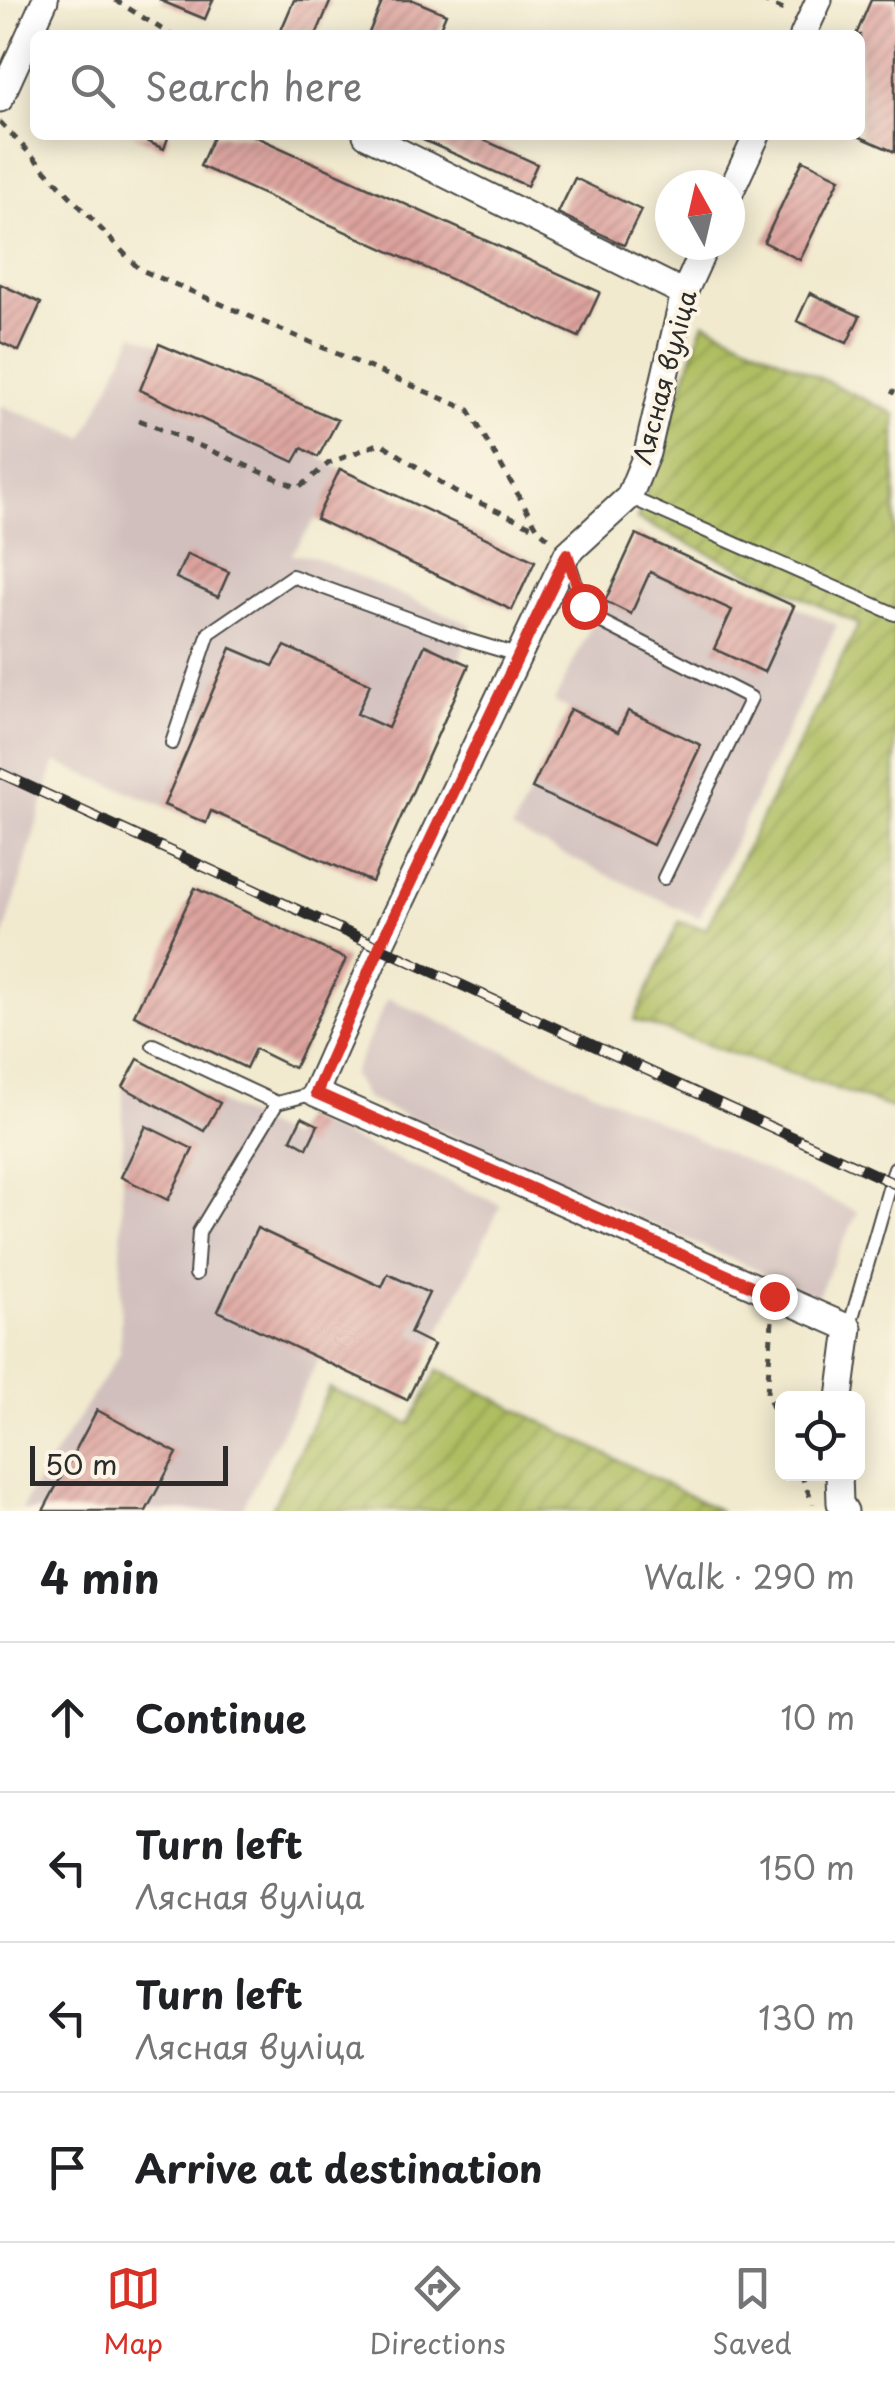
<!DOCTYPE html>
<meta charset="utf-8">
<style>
body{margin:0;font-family:"Playpen Sans",sans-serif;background:#f6f6f6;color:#202124}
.controls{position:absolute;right:30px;bottom:30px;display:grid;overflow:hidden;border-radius:15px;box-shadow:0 5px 25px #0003}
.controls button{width:90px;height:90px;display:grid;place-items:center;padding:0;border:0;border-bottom:2px solid #e0e0e0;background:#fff;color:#202124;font:50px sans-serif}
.compass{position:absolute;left:655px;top:170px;width:90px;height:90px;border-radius:50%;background:#fff;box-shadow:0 5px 25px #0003;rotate:352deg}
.scale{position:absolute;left:30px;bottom:25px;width:198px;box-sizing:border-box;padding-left:10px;border:5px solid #2b2b2b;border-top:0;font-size:28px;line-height:35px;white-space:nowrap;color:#2b2b2b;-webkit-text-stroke:8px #fcf5e5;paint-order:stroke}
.stop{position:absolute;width:30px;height:30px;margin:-22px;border:8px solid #d93025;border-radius:50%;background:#fff}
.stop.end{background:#d93025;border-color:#fff;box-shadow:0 2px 10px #0008}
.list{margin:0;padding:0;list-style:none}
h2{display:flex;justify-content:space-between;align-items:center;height:130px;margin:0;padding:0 40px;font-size:42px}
h2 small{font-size:32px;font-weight:400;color:#757577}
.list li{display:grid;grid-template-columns:65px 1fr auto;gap:30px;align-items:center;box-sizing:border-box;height:150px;padding:0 40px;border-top:2px solid #e0e0e0}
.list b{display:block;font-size:38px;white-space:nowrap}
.list p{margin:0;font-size:32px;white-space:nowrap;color:#757577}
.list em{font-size:32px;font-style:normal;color:#757577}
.icon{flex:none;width:55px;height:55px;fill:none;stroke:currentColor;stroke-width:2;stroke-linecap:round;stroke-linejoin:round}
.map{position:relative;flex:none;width:895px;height:1511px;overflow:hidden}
.search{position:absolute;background:#fff;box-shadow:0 5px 25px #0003;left:30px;right:30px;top:30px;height:110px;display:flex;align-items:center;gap:25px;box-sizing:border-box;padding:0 35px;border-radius:15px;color:#757577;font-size:38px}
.sheet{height:730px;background:#fff}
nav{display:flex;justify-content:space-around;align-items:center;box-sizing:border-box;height:140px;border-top:2px solid #e0e0e0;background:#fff;font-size:28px;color:#757577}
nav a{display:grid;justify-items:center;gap:5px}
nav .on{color:#d93025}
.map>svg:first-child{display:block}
.industrial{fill:#d1bfbd}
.garden{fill:url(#garden-furrows);stroke:#6d7446;stroke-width:2.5}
.building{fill:url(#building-hatch)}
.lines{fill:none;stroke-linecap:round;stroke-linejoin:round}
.lane-casing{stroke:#494844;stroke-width:16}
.street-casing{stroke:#494844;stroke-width:29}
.path{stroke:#494844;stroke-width:5;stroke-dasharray:8 8;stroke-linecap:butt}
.lane{stroke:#fff;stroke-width:12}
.street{stroke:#fff;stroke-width:25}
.rail-casing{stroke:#2b2b2b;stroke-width:11}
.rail{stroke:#fcf5e5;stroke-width:8;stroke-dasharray:22;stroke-linecap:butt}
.route{stroke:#d93025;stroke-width:12}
.labels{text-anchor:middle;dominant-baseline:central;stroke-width:8;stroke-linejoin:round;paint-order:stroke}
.street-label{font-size:25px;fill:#2b2b2b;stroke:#fcf5e5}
</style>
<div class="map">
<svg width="895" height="1511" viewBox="0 0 895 1511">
<defs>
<pattern id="garden-furrows" width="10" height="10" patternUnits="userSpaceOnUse" patternTransform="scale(2.5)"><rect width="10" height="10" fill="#afbe61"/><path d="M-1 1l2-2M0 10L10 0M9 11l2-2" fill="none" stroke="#8f9b50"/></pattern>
<pattern id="building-hatch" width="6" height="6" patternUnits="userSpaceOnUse" patternTransform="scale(2.5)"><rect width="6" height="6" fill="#dda39e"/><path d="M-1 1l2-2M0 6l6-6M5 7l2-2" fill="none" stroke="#b38581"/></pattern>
</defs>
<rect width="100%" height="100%" fill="#fcf5e5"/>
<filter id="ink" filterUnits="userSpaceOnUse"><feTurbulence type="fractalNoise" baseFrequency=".01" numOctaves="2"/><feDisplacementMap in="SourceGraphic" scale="20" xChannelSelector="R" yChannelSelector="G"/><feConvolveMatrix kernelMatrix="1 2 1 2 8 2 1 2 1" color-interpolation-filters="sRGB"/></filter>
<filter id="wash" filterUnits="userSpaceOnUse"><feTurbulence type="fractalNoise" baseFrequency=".0048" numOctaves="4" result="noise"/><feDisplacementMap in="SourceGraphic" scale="40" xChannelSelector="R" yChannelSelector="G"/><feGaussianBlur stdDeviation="2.25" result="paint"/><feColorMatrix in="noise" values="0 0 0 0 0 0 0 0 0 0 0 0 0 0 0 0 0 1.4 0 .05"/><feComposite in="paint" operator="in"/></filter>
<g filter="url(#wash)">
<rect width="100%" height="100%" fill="#f1eacf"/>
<path class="industrial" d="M134,334L338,420L319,457L340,469L316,519L291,555L311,556L472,625L459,660L469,665L372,882L212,811L206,823L55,762L0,950V405L84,438Z
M636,534L837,625L699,918L512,830L569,709L554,702Z
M388,998L858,1212L817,1297L367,1099L352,1075Z
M138,1059L290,1139L302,1117L501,1205L407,1400L319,1359L241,1511H22L28,1496L120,1353L123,1087Z"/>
<path class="garden" d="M704,322L895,414V1109L634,1020L679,922L706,929L859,624L637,519Z
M438,1370L720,1511H271L329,1388L410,1424Z"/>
<g id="blocks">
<path class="building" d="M159,0H213L205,19Z
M294,0H331L316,35H279Z
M383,0H413L446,14L437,35H368Z
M871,0H895V152L860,137V35H856Z
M133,135H169L164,149Z
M214,135H252L600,292L579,337L200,166Z
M425,135H473L537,164L527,186L423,140Z
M803,160L840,178L800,260L764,242Z
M575,178L641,210L624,245L558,213Z
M0,284L41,303L19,351L0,342Z
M810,293L860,316L847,343L797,321Z
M159,344L338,420L318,457L302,448L294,462L140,390Z
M340,469L535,561L512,610L316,519Z
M636,534L794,606L764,672L714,649L732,610L650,572L631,614L605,601Z
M187,554L229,572L218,597L176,578Z
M425,645L469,665L372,882L211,811L206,823L164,805L231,648L273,666L285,646L370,684L357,714L388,728Z
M570,709L618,732L628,711L701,745L653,845L532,788Z
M195,888L346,959L294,1068L255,1049L246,1068L134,1015Z
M138,1059L220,1103L204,1131L123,1087Z
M302,1117L318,1125L307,1148L291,1139Z
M146,1126L193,1149L168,1200L121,1177Z
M257,1228L382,1287L388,1274L429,1293L410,1333L434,1345L407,1400L218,1311Z
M97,1410L177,1453L146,1511H43Z"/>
</g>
</g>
<g filter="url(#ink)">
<use href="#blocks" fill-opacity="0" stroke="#494844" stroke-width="2.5"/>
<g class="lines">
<g class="lane-casing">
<path id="lane" d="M629,497L895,614
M567,557L583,606L594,618L751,698L664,878
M172,743L209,633L292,576L467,640L517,655
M153,1045L277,1103L315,1093
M196,1274L199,1232L277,1103
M849,1328L895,1168"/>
</g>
<g class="street-casing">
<path id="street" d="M803,35L819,0
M0,99L45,0
M366,135L684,293
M730,193L757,135
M706,245L684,293L647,453L629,497L567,554L380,946L315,1093L849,1328L840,1398
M839,1474L840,1503L845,1511"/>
</g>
<path class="path" d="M115,0L171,35
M761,0L786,11
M0,122L139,269L469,410L538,529L550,539
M891,391L895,393
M139,420L299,488L329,463L381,443L455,492L536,528
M772,1321L767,1393L782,1430
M801,1474L813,1504"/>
<use href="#lane" class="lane"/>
<use href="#street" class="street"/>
<g class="rail-casing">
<path id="rail" d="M0,773L895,1184"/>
</g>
<use href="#rail" class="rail"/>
</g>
</g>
<g class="lines" filter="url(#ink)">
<path class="route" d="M584,606L567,554L380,946L316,1093L774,1296"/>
</g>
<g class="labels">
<g class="street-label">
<text transform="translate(664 377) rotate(-75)">Лясная вуліца</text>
</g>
</g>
</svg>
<div class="controls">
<button><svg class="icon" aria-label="locate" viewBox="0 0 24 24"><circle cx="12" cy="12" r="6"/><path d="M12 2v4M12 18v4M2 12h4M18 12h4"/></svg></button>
</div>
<svg class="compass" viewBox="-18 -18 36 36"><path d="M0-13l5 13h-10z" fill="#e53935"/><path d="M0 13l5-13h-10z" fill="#757577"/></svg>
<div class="scale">50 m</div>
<div class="stop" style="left:584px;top:606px"></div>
<div class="stop end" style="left:774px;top:1296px"></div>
<div class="search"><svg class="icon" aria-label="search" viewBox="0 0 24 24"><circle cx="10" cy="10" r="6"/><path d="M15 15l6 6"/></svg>Search here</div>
</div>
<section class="sheet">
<h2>4 min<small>Walk · 290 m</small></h2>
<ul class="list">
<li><svg class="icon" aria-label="ahead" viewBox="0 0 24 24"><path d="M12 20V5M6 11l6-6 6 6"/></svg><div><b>Continue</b></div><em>10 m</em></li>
<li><svg class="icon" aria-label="left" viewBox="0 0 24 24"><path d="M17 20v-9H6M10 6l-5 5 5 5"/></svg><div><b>Turn left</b><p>Лясная вуліца</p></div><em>150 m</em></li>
<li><svg class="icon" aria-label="left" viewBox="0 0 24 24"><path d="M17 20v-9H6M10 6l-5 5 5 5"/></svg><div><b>Turn left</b><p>Лясная вуліца</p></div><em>130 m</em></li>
<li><svg class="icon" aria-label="arrive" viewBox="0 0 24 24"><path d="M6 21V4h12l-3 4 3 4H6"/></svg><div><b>Arrive at destination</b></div></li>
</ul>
</section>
<nav>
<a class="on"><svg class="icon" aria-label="map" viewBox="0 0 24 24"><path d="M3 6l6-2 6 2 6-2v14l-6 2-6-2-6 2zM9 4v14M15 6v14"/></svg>Map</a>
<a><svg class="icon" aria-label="directions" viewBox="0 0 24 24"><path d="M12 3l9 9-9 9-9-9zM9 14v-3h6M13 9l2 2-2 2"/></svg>Directions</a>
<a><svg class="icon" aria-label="saved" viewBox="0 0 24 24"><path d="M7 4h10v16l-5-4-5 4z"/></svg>Saved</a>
</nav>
